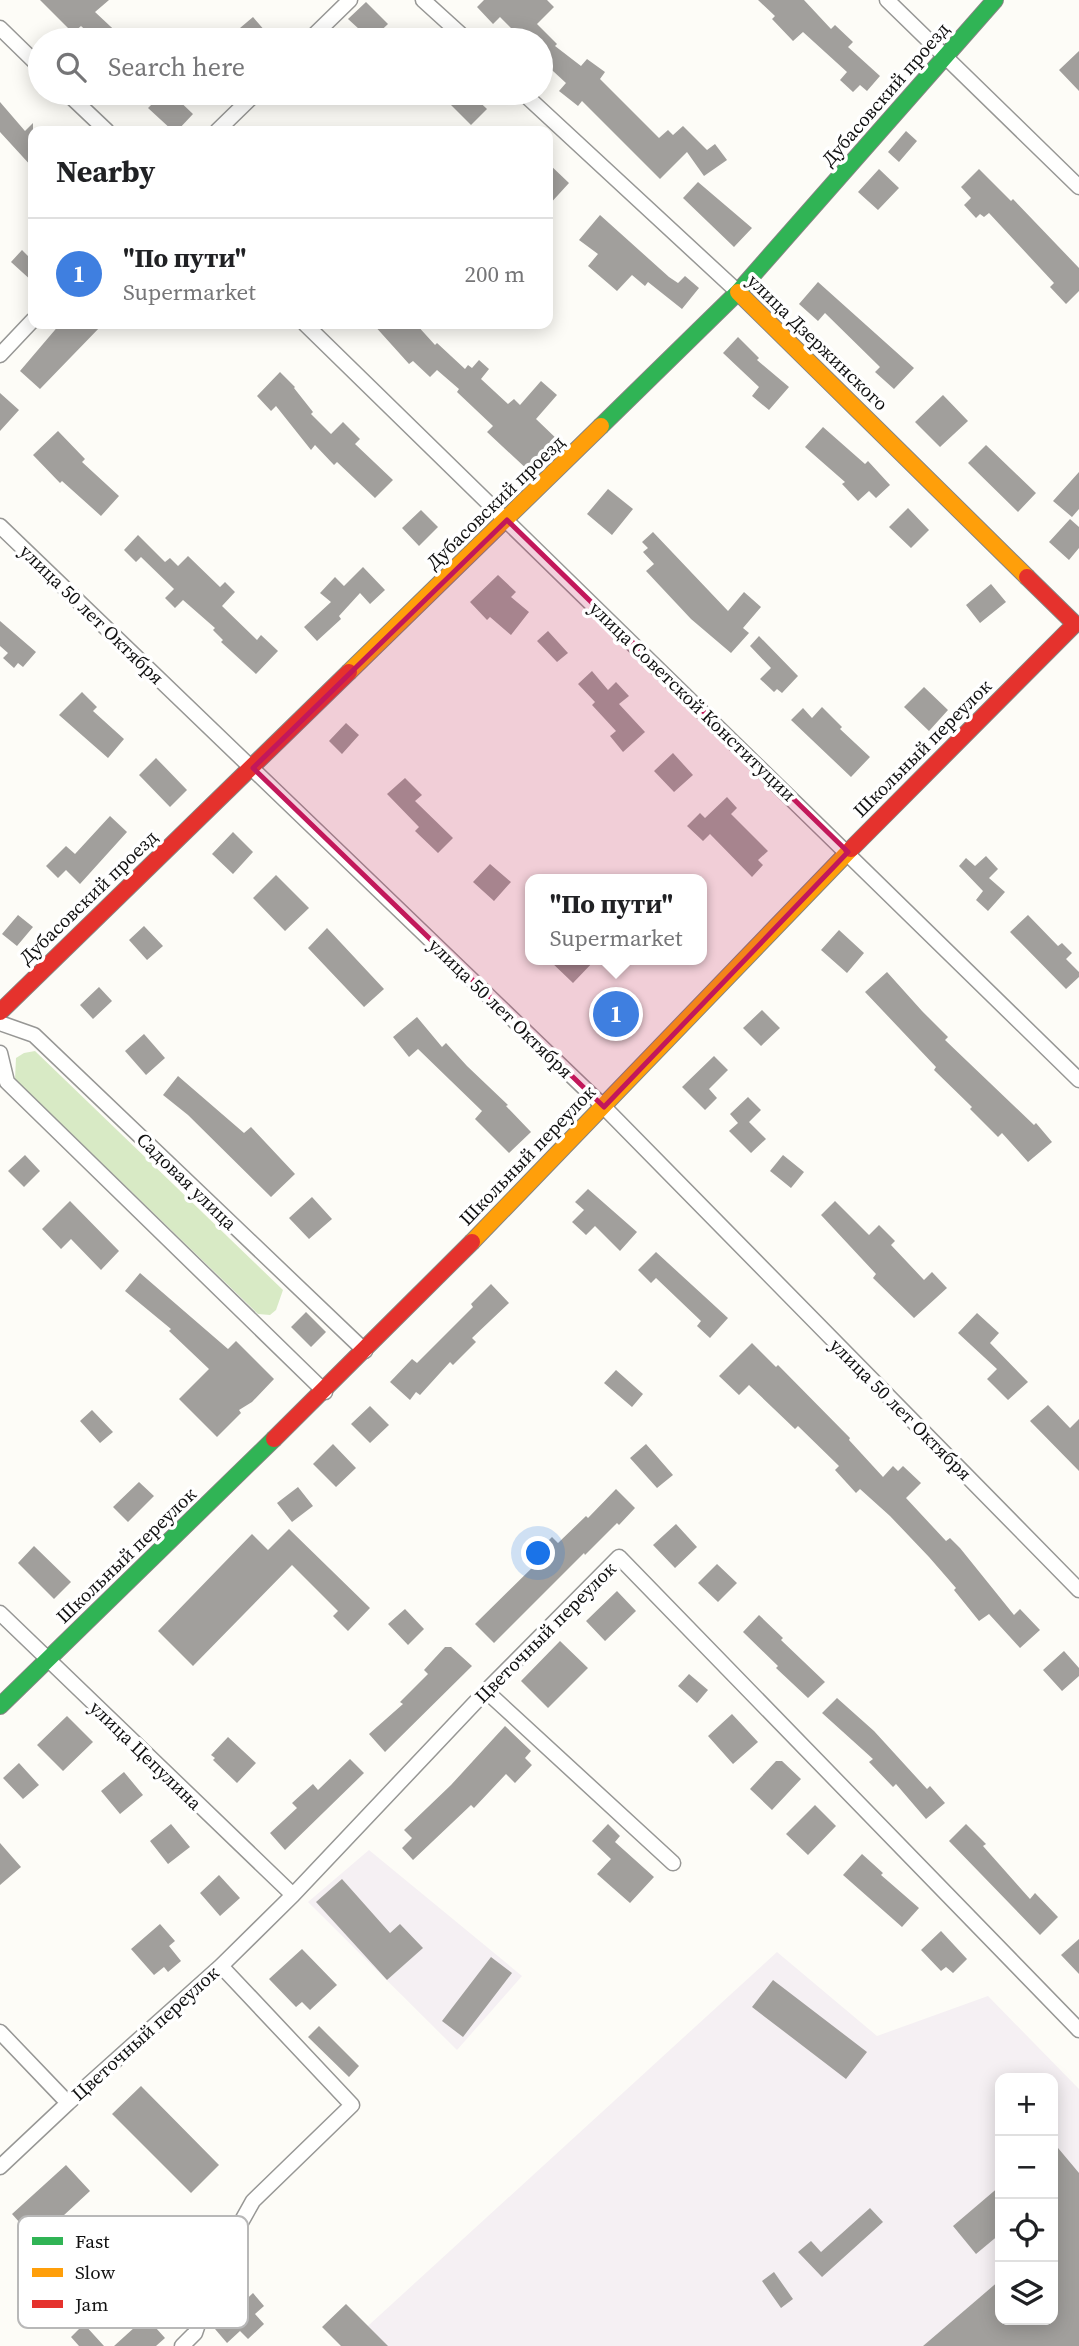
<!DOCTYPE html>
<meta charset="utf-8">
<style>
body{margin:0;font-family:"Source Serif 4",serif;background:#f2f2f2;color:#202124}
.controls{position:absolute;right:21px;bottom:21px;display:grid;overflow:hidden;border-radius:14px;box-shadow:0 4px 18px #0003}
.controls button{width:63px;height:63px;display:grid;place-items:center;padding:0;border:0;border-bottom:2px solid #e0e0e0;background:#fff;color:#202124;font:35px sans-serif}
.you{position:absolute;left:539px;top:1554px;width:24px;height:24px;margin:-18px;border:5px solid #fff;border-radius:50%;background:#1a73e8;box-shadow:0 0 0 10px #1a73e833}
.badge{display:grid;place-items:center;width:46px;height:46px;border-radius:50%;background:#2563eb;color:#fff;font-size:23px;font-weight:700}
.pin{position:absolute;translate:-50% -50%;border:4px solid #fff;box-shadow:0 2px 7px #0006}
.popup{position:absolute;left:525px;top:874px;width:182px;height:91px;box-sizing:border-box;display:grid;place-content:center;border-radius:14px;background:#fff;filter:drop-shadow(0 2px 5px #0005);font-size:23px;white-space:nowrap;color:#757577}
.popup b{font-size:26px;color:#202124}
.popup::after{content:'';position:absolute;left:50%;top:100%;margin-left:-14px;border:14px solid transparent;border-top-color:#fff}
.list{margin:0;padding:0;list-style:none}
h2{display:flex;justify-content:space-between;align-items:center;height:91px;margin:0;padding:0 28px;font-size:30px}
h2 small{font-size:23px;font-weight:400;color:#757577}
.list li{display:grid;grid-template-columns:46px 1fr auto;gap:21px;align-items:center;box-sizing:border-box;height:112px;padding:0 28px;border-top:2px solid #e0e0e0}
.list b{display:block;font-size:26px;white-space:nowrap}
.list p{margin:0;font-size:23px;white-space:nowrap;color:#757577}
.list em{font-size:23px;font-style:normal;color:#757577}
.icon{flex:none;width:38px;height:38px;fill:none;stroke:currentColor;stroke-width:2;stroke-linecap:round;stroke-linejoin:round}
.map{position:relative;flex:none;width:1079px;height:2346px;overflow:hidden}
.search{position:absolute;background:#fff;box-shadow:0 4px 18px #0003;left:28px;top:28px;width:525px;height:77px;display:flex;align-items:center;gap:18px;box-sizing:border-box;padding:0 24px;border-radius:38px;color:#757577;font-size:26px}
.panel{position:absolute;background:#fff;box-shadow:0 4px 18px #0003;left:28px;top:126px;width:525px;height:203px;border-radius:14px}
.map>svg:first-child{display:block}
.industrial{fill:#f5f0f3;fill-rule:evenodd}
.forest{fill:#d8eac5}
.building{fill:#a19f9c}
.lines{fill:none;stroke-linecap:round;stroke-linejoin:round}
.street-casing{stroke:#979795;stroke-width:17}
.fast-casing{stroke:#858482;stroke-width:18}
.slow-casing{stroke:#858482;stroke-width:18}
.jam-casing{stroke:#858482;stroke-width:18}
.street{stroke:#fffffe;stroke-width:14}
.fast{stroke:#30b455;stroke-width:16}
.slow{stroke:#ff9f0a;stroke-width:16}
.jam{stroke:#e5322d;stroke-width:16}
.marked{fill:#c2185b;fill-opacity:0.2;stroke:#c2185b;stroke-width:5;stroke-linejoin:round}
.labels{text-anchor:middle;dominant-baseline:central;stroke-width:7;stroke-linejoin:round;paint-order:stroke}
.street-label{font-size:19px;fill:#111;stroke:#fff}
.key{fill:#fff;stroke:#b8b8b8;stroke-width:2}
.key-label{font-size:19px;fill:#111}
</style>
<div class="map">
<svg width="1079" height="2346" viewBox="0 0 1079 2346">
<rect width="100%" height="100%" fill="#fdfcf7"/>
<path class="industrial" d="M369,1850L522,1976L457,2050L308,1902Z
M777,1952L877,2036L988,1996L1079,2089V2346H346ZM1000,2078H1053V2320H1000Z"/>
<path class="forest" d="M35,1051L283,1290L276,1310L270,1315L258,1314L15,1079L16,1058L24,1053Z"/>
<path class="building" d="M40,0H109L95,12L125,40H96L81,26L73,33Z
M484,0H547L554,7L537,24L557,44L555,46L581,66L587,59L605,72L600,79L659,138L668,130L673,135L683,126L707,150L715,144L727,160L704,176L687,152L660,179L582,101L578,106L559,91L566,83L541,60V40H523L500,17L493,24L477,7Z
M758,0H804L831,29L835,25L853,42L848,47L880,76L867,91L860,85L853,92L840,80L847,72L803,32L793,41L772,19L775,16Z
M366,2L388,24L371,40L348,19Z
M253,17L273,40H250L240,28Z
M1079,51V91L1059,70Z
M163,93H171L193,114L177,131H173L148,108Z
M439,93H470L487,109L471,125Z
M0,102L25,131L33,123V168L0,132Z
M906,131L917,141L899,162L888,152Z
M548,163L569,183L548,206Z
M879,169L899,188L878,210L858,192Z
M979,169L1011,201L1013,199L1079,268V291L1066,304L1050,287L1054,283L989,213L984,217L980,214L976,218L964,205L971,198L961,187Z
M698,182L752,228L734,247L683,198Z
M600,215L669,277L678,283L685,276L699,288L682,309L648,282L645,286L632,275L617,291L588,266L598,254L579,240Z
M22,250L33,261V282L11,262Z
M818,282L914,368L894,389L875,372L880,367L825,313L818,321L799,304Z
M60,324H103L40,389L20,371Z
M373,324H416L435,345L437,343L465,369L468,365L472,368L479,360L489,369L481,379L508,404L514,399L520,405L541,381L557,395L536,419L560,442L530,472L487,432L493,426L457,392L459,389L437,370L430,377L413,361L409,364Z
M738,337L759,358L757,360L789,387L769,410L752,396L759,387L723,353Z
M280,372L295,387L294,388L313,412L311,414L331,434L343,422L360,439L355,444L393,480L375,498L337,462L334,465L315,445L311,450L276,406L271,411L257,396Z
M0,393L19,410L0,431Z
M943,395L968,421L940,447L915,422Z
M823,427L865,464L868,461L890,485L876,498L869,491L858,501L842,484L845,482L805,447Z
M58,431L85,459L82,462L119,496L101,516L62,481L60,483L33,455Z
M986,445L1036,493L1018,512L968,463Z
M1079,472V509L1072,517L1053,501Z
M608,489L633,509L612,535L587,514Z
M908,508L929,530L911,548L889,527Z
M421,510L438,527L419,546L402,528Z
M1070,519L1079,527V548L1069,560L1049,542Z
M653,532L728,611L744,592L761,607L743,628L749,633L731,653L691,619L646,571L654,564L643,552L648,548L642,542Z
M138,535L165,562L170,558L178,566L188,556L220,587L225,582L235,592L222,606L257,640L261,635L278,651L256,674L221,642L223,640L213,630L215,628L183,600L175,608L165,598L174,589L141,557L136,562L124,550Z
M363,567L385,590L370,604L360,593L339,616L341,619L317,641L304,627L331,602L320,593L335,577L344,586Z
M498,575L516,592L511,597L529,612L511,635L490,617L487,620L470,602Z
M991,584L1006,602L980,623L966,605Z
M0,621L36,652L23,667L18,663L14,668L3,658L8,653L0,646Z
M548,631L568,653L557,662L537,641Z
M759,636L798,676L782,693L777,689L774,692L760,679L771,668L750,646Z
M592,671L608,690L616,682L629,696L619,704L645,732L623,752L610,736L616,731L592,705L595,702L578,684Z
M924,687L948,710L929,731L904,707Z
M82,692L97,707L93,711L124,739L108,758L59,715Z
M822,707L842,727L840,729L870,757L851,777L791,720L803,708L812,718Z
M346,723L359,735L342,754L329,741Z
M673,753L693,775L674,792L654,771Z
M156,758L187,790L170,807L139,775Z
M405,778L422,795L415,801L453,838L438,853L415,831L419,827L387,794Z
M727,797L737,808L731,814L768,851L758,860L763,865L752,877L710,834L703,841L687,826L700,813L705,818Z
M110,816L127,832L80,884L66,870L58,878L46,866L66,846L75,854Z
M233,832L253,852L233,874L212,854Z
M986,856L998,869L989,878L1005,892L988,911L976,900L983,891L959,866L966,858L975,866Z
M490,864L511,882L494,901L473,882Z
M276,875L309,908L285,931L253,898Z
M18,915L33,927L17,946L2,934Z
M1028,915L1058,946L1062,943L1072,953L1066,959L1079,972V977L1066,989L1010,932Z
M144,926L163,946L147,960L129,940Z
M327,928L384,989L364,1007L308,948Z
M839,930L864,953L847,973L821,950Z
M549,960H595L573,983Z
M887,972L922,1011L948,1037L945,1040L1034,1125L1036,1123L1052,1142L1028,1162L1002,1133L998,1137L970,1109L972,1107L934,1070L936,1067L865,992Z
M99,987L112,1001L93,1019L80,1005Z
M622,994L637,1009L610,1034L596,1019Z
M762,1010L780,1028L761,1046L743,1028Z
M417,1017L442,1047L446,1043L467,1066L508,1105L506,1106L531,1132L509,1153L475,1119L482,1111L418,1049L409,1057L393,1037Z
M144,1034L165,1058L146,1075L125,1051Z
M714,1056L728,1070L709,1089L717,1098L705,1110L682,1087Z
M178,1076L244,1133L251,1127L295,1174L271,1197L188,1115L163,1095Z
M748,1097L761,1110L749,1122L766,1139L751,1153L729,1131L738,1123L730,1114Z
M25,1155L40,1171L24,1187L8,1171Z
M783,1155L804,1172L791,1188L770,1171Z
M588,1189L637,1232L620,1251L595,1226L586,1235L572,1222L584,1210L575,1202Z
M312,1197L332,1219L309,1239L289,1218Z
M70,1201L119,1251L101,1270L71,1239L61,1249L42,1229Z
M835,1201L869,1235L879,1225L895,1241L891,1245L924,1280L932,1272L947,1288L914,1318L873,1278L876,1274L821,1215Z
M656,1252L728,1318L710,1338L697,1326L701,1321L656,1278L651,1283L638,1270Z
M140,1273L228,1349L236,1341L274,1379L252,1402L239,1410L241,1413L217,1437L179,1399L209,1369L169,1331L171,1329L125,1291Z
M491,1284L509,1303L472,1338L476,1342L453,1365L450,1362L420,1395L416,1392L410,1400L390,1382L412,1359L417,1363L473,1307L471,1304Z
M306,1312L326,1332L311,1347L291,1327Z
M977,1313L999,1333L990,1343L1028,1382L1008,1400L987,1379L997,1369L958,1333Z
M752,1343L776,1367L778,1365L850,1438L849,1440L883,1477L893,1466L898,1471L903,1466L921,1483L906,1498L946,1541L950,1538L960,1548L1014,1615L1020,1609L1040,1630L1020,1648L989,1614L979,1621L954,1590L956,1588L929,1557L890,1516L860,1489L856,1493L835,1470L839,1466L798,1426L795,1429L749,1385L739,1395L719,1376Z
M616,1370L643,1394L632,1407L604,1383Z
M1048,1405L1070,1428L1079,1419V1471L1030,1421Z
M370,1406L389,1425L370,1443L351,1424Z
M92,1410L113,1432L100,1443L80,1421Z
M333,1444L356,1468L336,1487L313,1464Z
M646,1444L673,1475L657,1488L630,1458Z
M139,1482L154,1496L128,1522L113,1507Z
M298,1487L313,1506L292,1522L277,1503Z
M616,1489L635,1508L619,1525L617,1523L585,1555L584,1553L494,1643L475,1624L541,1559L536,1553L552,1537L558,1543L586,1516L588,1518Z
M676,1524L697,1547L675,1568L653,1545Z
M289,1529L370,1608L348,1631L333,1616L338,1611L292,1565L193,1666L158,1631L252,1534L268,1550Z
M34,1546L71,1582L54,1599L18,1563Z
M717,1564L737,1583L718,1602L698,1583Z
M617,1591L636,1611L605,1641L586,1621Z
M405,1609L424,1629L408,1645L388,1624Z
M759,1615L783,1638L781,1640L825,1682L808,1698L776,1668L778,1666L743,1632Z
M560,1641L588,1668L548,1708L521,1681Z
M445,1647H451L472,1666L385,1752L369,1734L403,1704L400,1702L428,1674L424,1670Z
M1064,1651L1079,1668V1676L1062,1691L1043,1670Z
M689,1674L708,1690L697,1703L678,1686Z
M837,1698L874,1731L927,1789L930,1786L945,1803L926,1819L896,1784L893,1787L869,1762L873,1759L822,1713Z
M732,1714L758,1742L733,1764L708,1736Z
M67,1716L93,1742L63,1771L37,1745Z
M505,1726L531,1751L525,1758L532,1765L515,1783L506,1774L474,1808L471,1805L413,1860L402,1848L412,1838L404,1830L451,1785Z
M228,1737L256,1763L237,1783L213,1760L215,1758L211,1755Z
M350,1759L364,1773L285,1850L270,1833L297,1808L292,1803L313,1784L318,1790Z
M776,1761H782L801,1779L772,1810L750,1789Z
M19,1763L39,1785L23,1799L3,1778Z
M124,1772L143,1795L120,1814L101,1791Z
M815,1805L836,1826L808,1855L786,1834Z
M171,1824L190,1847L168,1864L150,1841Z
M608,1824L620,1836L615,1842L654,1877L630,1903L597,1874L611,1859L592,1841Z
M966,1824L986,1844L983,1846L1030,1899L1035,1893L1058,1917L1040,1935L949,1841Z
M0,1843L21,1867L0,1885Z
M862,1854L883,1873L881,1875L919,1908L902,1927L843,1875Z
M219,1875L240,1898L220,1916L200,1893Z
M342,1879L390,1933L400,1924L423,1948L387,1980L316,1902Z
M160,1924L175,1941L169,1946L181,1961L168,1972L164,1967L154,1975L131,1949Z
M941,1931L967,1959L953,1973L946,1967L941,1971L921,1950Z
M1079,1939V1974L1061,1955Z
M302,1949L337,1985L310,2010L302,2002L296,2007L269,1979Z
M491,1957L512,1973L463,2037L442,2021Z
M773,1980L867,2052L846,2079L752,2007Z
M319,2026L359,2066L349,2077L308,2037Z
M141,2086L219,2165L191,2193L112,2114Z
M1053,2142L1079,2173V2346H923L1000,2280V2320H1053Z
M66,2165L90,2191L36,2241L12,2214Z
M1000,2186V2234L976,2254L953,2226Z
M870,2208L883,2222L822,2277L798,2252L811,2241L821,2252Z
M774,2272L793,2299L781,2308L762,2281Z
M253,2293L264,2306L255,2314L264,2324L248,2339L240,2331L227,2343L215,2329Z
M346,2304L388,2346H341L322,2327Z
M146,2317L165,2338L156,2346H114Z
M84,2324L104,2346H79L71,2337Z"/>
<g class="lines">
<g class="street-casing">
<path id="street" d="M423,0L467,40
M887,0L1079,187
M0,28L40,67
M309,40L350,0
M67,93L107,131
M523,93L738,292
M217,131L256,93
M305,324L1079,1080
M0,355L33,320
M0,526L604,1107L1079,1590
M0,1023L34,1035L365,1351
M0,1053L7,1082L325,1392
M0,1613L293,1895
M486,1691L673,1863
M0,2032L68,2103
M0,2167L68,2103L221,1966L293,1895L486,1691L619,1557L1079,2030
M182,2346L195,2333L220,2260L253,2201L352,2105L221,1966"/>
</g>
<g class="fast-casing">
<path id="fast" d="M601,426L738,292L995,0
M0,1706L274,1439"/>
</g>
<g class="slow-casing">
<path id="slow" d="M738,292L1027,577
M349,672L601,426
M472,1242L851,849"/>
</g>
<g class="jam-casing">
<path id="jam" d="M851,849L1075,624L1027,577
M0,1012L349,672
M274,1439L472,1242"/>
</g>
<use href="#street" class="street"/>
<use href="#fast" class="fast"/>
<use href="#slow" class="slow"/>
<use href="#jam" class="jam"/>
</g>
<path class="marked" d="M507,520L848,852L604,1107L253,768Z"/>
<g class="labels">
<g class="street-label">
<text transform="translate(885 94) rotate(-49)">Дубасовский проезд</text>
<text transform="translate(818 342) rotate(44)">улица Дзержинского</text>
<text transform="translate(495 502) rotate(-44)">Дубасовский проезд</text>
<text transform="translate(92 614) rotate(44)">улица 50 лет Октября</text>
<text transform="translate(693 701) rotate(44)">улица Советской Конституции</text>
<text transform="translate(922 748) rotate(-45)">Школьный переулок</text>
<text transform="translate(88 897) rotate(-44)">Дубасовский проезд</text>
<text transform="translate(501 1008) rotate(44)">улица 50 лет Октября</text>
<text transform="translate(527 1155) rotate(-46)">Школьный переулок</text>
<text transform="translate(187 1181) rotate(44)">Садовая улица</text>
<text transform="translate(901 1409) rotate(45)">улица 50 лет Октября</text>
<text transform="translate(126 1555) rotate(-44)">Школьный переулок</text>
<text transform="translate(545 1632) rotate(-45)">Цветочный переулок</text>
<text transform="translate(146 1755) rotate(44)">улица Цепулина</text>
<text transform="translate(145 2033) rotate(-42)">Цветочный переулок</text>
</g>
</g>
<rect x="18" y="2216" width="230" height="112" rx="10" class="key"/>
<rect x="32" y="2237" width="31" height="8" fill="#30b455"/>
<rect x="32" y="2268" width="31" height="9" fill="#ff9f0a"/>
<rect x="32" y="2300" width="31" height="8" fill="#e5322d"/>
<g class="key-label">
<text x="75" y="2248">Fast</text>
<text x="75" y="2279">Slow</text>
<text x="75" y="2311">Jam</text>
</g>
</svg>
<div class="controls">
<button>+</button>
<button>−</button>
<button><svg class="icon" aria-label="locate" viewBox="0 0 24 24"><circle cx="12" cy="12" r="6"/><path d="M12 2v4M12 18v4M2 12h4M18 12h4"/></svg></button>
<button><svg class="icon" aria-label="layers" viewBox="0 0 24 24"><path d="M12 4l9 5-9 5-9-5zM3 14l9 5 9-5"/></svg></button>
</div>
<div class="you"></div>
<div class="pin badge" style="left:616px;top:1014px;background:#3f7fe0">1</div>
<div class="popup"><b>&quot;По пути&quot;</b>Supermarket</div>
<div class="search"><svg class="icon" aria-label="search" viewBox="0 0 24 24"><circle cx="10" cy="10" r="6"/><path d="M15 15l6 6"/></svg>Search here</div>
<section class="panel">
<h2>Nearby<small></small></h2>
<ul class="list">
<li><span class="badge" style="background:#3f7fe0">1</span><div><b>&quot;По пути&quot;</b><p>Supermarket</p></div><em>200 m</em></li>
</ul>
</section>
</div>
